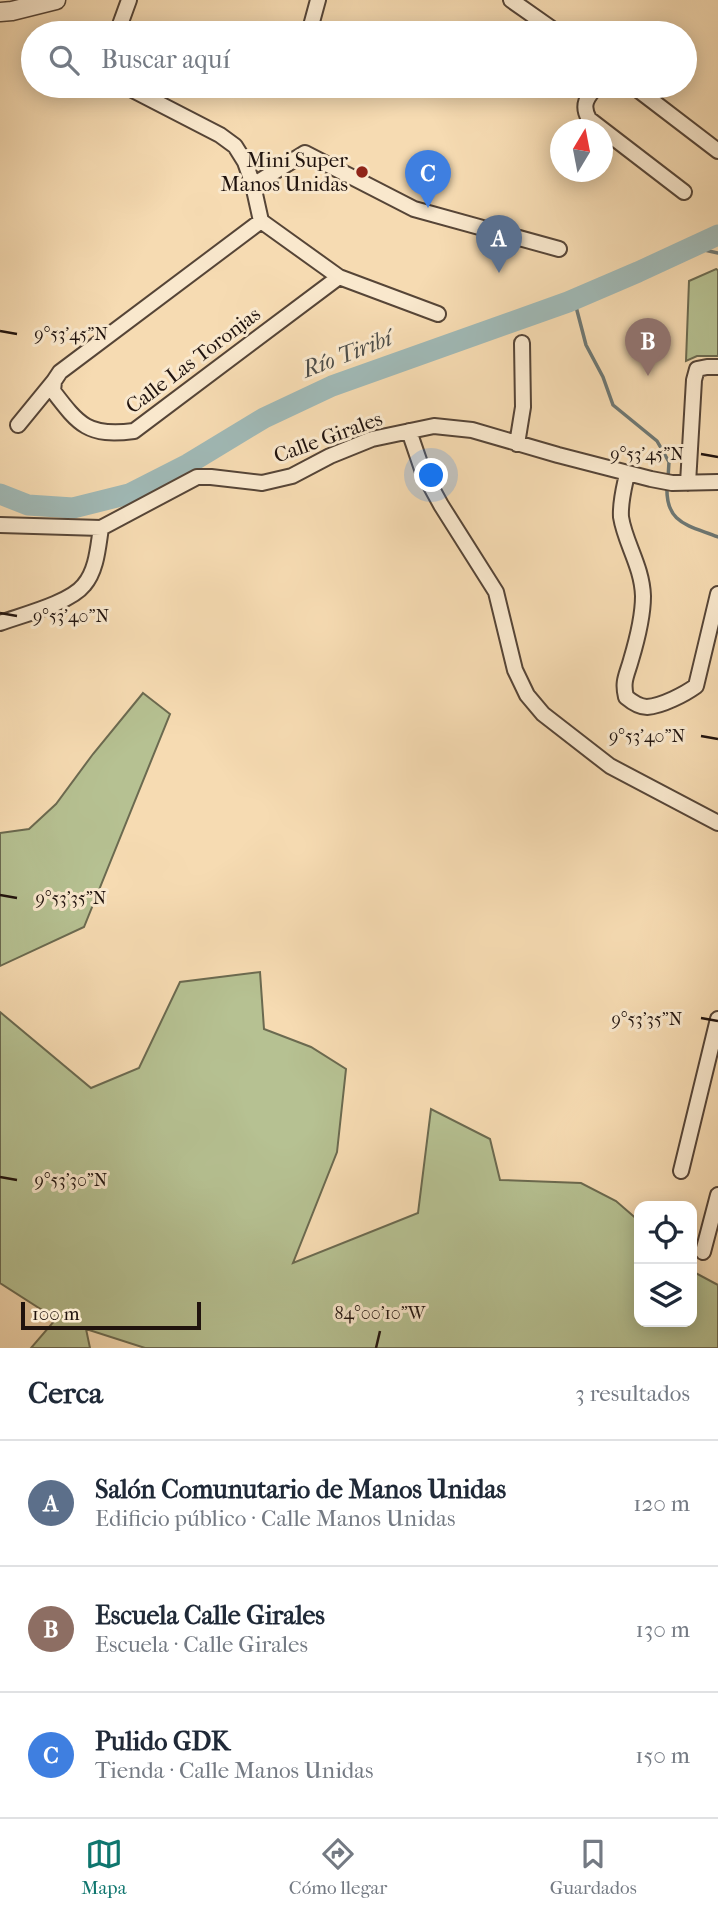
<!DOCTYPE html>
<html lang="es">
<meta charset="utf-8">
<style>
body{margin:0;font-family:"IM FELL French Canon",serif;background:#f2f2f3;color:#1f2937}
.controls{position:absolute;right:21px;bottom:21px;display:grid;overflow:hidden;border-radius:14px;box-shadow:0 4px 18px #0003}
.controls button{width:63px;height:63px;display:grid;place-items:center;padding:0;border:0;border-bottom:2px solid #e0e1e3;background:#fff;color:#1f2937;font:35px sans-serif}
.compass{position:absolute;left:550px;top:119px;width:63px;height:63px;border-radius:50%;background:#fff;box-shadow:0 4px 18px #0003;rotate:10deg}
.scale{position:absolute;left:21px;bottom:18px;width:180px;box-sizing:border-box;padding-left:7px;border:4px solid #20130e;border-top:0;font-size:19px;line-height:24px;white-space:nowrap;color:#20130e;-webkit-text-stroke:5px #f9e8cd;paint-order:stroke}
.you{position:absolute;left:432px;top:476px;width:24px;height:24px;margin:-18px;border:5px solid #fff;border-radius:50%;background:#1a73e8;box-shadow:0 0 0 10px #1a73e833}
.badge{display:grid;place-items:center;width:46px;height:46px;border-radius:50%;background:#0f766e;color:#fff;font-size:23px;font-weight:700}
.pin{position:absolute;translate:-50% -58px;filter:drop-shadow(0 2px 4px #0008)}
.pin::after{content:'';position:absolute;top:37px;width:24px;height:21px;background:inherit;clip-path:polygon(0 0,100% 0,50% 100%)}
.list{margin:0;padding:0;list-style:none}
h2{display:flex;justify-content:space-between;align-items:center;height:91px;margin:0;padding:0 28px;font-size:30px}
h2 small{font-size:23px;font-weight:400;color:#747a83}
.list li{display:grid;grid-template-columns:46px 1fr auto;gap:21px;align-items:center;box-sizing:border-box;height:126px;padding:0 28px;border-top:2px solid #e0e1e3}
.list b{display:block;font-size:26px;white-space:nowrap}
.list p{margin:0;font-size:23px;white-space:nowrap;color:#747a83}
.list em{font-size:23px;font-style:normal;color:#747a83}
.icon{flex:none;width:38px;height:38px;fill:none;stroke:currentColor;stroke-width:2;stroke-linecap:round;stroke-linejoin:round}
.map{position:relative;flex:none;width:718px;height:1348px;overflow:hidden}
.search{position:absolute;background:#fff;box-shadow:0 4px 18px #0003;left:21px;right:21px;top:21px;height:77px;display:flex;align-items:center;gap:18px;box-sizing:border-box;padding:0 24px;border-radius:38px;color:#747a83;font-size:26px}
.sheet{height:469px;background:#fff}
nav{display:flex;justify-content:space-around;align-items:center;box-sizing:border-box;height:98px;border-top:2px solid #e0e1e3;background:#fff;font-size:19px;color:#747a83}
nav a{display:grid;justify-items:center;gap:4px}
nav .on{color:#0f766e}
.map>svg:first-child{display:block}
.green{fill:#b6c192;stroke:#6b6a50;stroke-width:2}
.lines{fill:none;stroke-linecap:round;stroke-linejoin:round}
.stream{stroke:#6d7773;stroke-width:3.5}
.river{stroke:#a0b9b6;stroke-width:21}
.minor-casing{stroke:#564537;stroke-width:18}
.tertiary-casing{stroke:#564537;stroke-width:21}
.minor{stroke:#f9e8cd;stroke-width:14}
.tertiary{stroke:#f9e8cd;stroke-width:18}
.ticks{fill:none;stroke:#20130e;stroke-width:2.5}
.poi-dot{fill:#8f2418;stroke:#f9e8cd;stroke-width:2.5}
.labels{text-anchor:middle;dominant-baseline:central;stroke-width:6;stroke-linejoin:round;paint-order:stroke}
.poi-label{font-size:21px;fill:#20130e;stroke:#f9e8cd;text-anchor:end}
.street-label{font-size:21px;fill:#20130e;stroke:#f9e8cd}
.water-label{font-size:23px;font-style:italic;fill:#4d4d49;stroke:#f9e8cd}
.ticks-label{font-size:18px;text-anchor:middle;fill:#20130e;stroke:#f9e8cd;stroke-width:6;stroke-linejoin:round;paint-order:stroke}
</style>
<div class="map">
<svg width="718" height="1348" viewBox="0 0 718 1348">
<rect width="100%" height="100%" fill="#f6dbb2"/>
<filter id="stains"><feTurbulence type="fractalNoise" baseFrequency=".00286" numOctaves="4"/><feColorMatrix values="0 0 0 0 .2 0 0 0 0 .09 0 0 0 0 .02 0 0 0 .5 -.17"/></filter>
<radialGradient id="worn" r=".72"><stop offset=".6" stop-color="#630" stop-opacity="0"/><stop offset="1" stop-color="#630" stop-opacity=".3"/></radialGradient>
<path class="green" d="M716,269L718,270V356H697L686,361L689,281Z
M143,693L170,714L84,927L0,966V833L29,829L56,804L93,754Z
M260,972L264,1029L311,1047L346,1069L337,1152L293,1263L418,1213L431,1109L490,1139L500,1180L581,1183L616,1201L639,1221V1322H692V1271L718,1285V1348H145L86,1329L90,1348H31L56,1319L0,1283V1012L91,1088L139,1068L180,982Z"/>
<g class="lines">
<path class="stream" d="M691,247L718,253
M574,299L586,345L603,377L613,405L657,441L669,462L668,478
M667,485C665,524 688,525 718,537"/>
<path class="river" d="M0,494L28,505L73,508L129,494L188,464L264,418L332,386L568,302L638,272L718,235"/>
<g class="minor-casing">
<path id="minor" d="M511,0L558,33
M117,33L129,0
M309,33L318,0
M125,86L220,135L235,146L245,162L253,185L261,221L339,277L438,314
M597,86C587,97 581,105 589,119L684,192
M633,86L718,151
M253,185L305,153L414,209L559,249
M261,221L60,372L54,381L53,391C79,425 88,437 134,431L339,277
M18,425L54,381
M409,431L423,472L441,505L496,592L515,670L527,695L543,714L610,766L718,823
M517,444L523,407L522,343
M627,474C624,488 620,502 621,517C625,543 642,566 643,596C643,617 637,640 631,660C627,675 622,681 626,697C632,702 639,707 647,707C662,706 685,694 696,686L718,594
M688,483L694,380L697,369L707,367H718
M0,525L101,528L197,477H211L262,483L292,476L330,456L372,439L434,426L472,430L558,455L651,479L672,483L718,482
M0,623C22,615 70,603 84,585C97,570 98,546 101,528
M681,1171L718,1019
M703,1252L718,1195"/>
</g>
<g class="tertiary-casing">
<path id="tertiary" d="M0,12L12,11L56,0"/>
</g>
<use href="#minor" class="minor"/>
<use href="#tertiary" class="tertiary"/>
</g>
<path class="ticks" d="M0,331L17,334M701,454L718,457M0,613L17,616M701,736L718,739M0,895L17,898M701,1018L718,1021M0,1177L17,1180M376,1348L380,1331"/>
<circle class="poi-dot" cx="362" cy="172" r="7"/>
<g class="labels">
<g class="poi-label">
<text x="348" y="160">Mini Super<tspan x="348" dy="24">Manos Unidas</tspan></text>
</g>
<g class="street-label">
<text transform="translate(193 360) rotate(-37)">Calle Las Toronjas</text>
<text transform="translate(328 437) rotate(-20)">Calle Girales</text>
</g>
<g class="water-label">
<text transform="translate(347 354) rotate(-21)">Río Tiribí</text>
</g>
</g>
<g class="ticks-label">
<text x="71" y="340">9°53'45"N</text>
<text x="647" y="460">9°53'45"N</text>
<text x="71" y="622">9°53'40"N</text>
<text x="647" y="742">9°53'40"N</text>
<text x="71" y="904">9°53'35"N</text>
<text x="647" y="1025">9°53'35"N</text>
<text x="71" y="1186">9°53'30"N</text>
<text x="380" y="1319">84°00'10"W</text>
</g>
<rect width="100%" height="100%" filter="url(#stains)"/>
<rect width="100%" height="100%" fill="url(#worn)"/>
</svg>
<div class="controls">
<button><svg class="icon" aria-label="locate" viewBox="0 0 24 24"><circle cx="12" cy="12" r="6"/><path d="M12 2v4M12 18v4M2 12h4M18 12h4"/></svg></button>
<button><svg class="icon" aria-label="layers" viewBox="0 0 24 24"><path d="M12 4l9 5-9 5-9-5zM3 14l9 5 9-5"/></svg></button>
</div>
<svg class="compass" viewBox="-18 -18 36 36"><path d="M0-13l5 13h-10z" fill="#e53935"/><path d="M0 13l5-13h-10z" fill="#747a83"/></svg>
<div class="scale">100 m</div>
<div class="you"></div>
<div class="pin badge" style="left:499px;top:273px;background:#5c6f8a">A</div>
<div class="pin badge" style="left:648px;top:376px;background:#8d6e63">B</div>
<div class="pin badge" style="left:428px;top:208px;background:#3f7fe0">C</div>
<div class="search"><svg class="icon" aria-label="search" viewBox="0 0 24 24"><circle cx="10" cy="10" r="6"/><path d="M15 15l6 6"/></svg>Buscar aquí</div>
</div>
<section class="sheet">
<h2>Cerca<small>3 resultados</small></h2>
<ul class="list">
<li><span class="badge" style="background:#5c6f8a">A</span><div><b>Salón Comunutario de Manos Unidas</b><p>Edificio público · Calle Manos Unidas</p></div><em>120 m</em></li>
<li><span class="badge" style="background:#8d6e63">B</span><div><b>Escuela Calle Girales</b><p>Escuela · Calle Girales</p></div><em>130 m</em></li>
<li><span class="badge" style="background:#3f7fe0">C</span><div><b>Pulido GDK</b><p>Tienda · Calle Manos Unidas</p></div><em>150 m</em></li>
</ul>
</section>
<nav>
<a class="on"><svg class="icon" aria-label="map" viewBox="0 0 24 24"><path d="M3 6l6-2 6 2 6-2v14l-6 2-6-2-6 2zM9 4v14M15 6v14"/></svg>Mapa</a>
<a><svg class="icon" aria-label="directions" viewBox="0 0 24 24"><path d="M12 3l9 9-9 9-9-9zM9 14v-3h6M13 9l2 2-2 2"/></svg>Cómo llegar</a>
<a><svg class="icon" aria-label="saved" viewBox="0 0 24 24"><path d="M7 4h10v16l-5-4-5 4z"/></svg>Guardados</a>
</nav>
